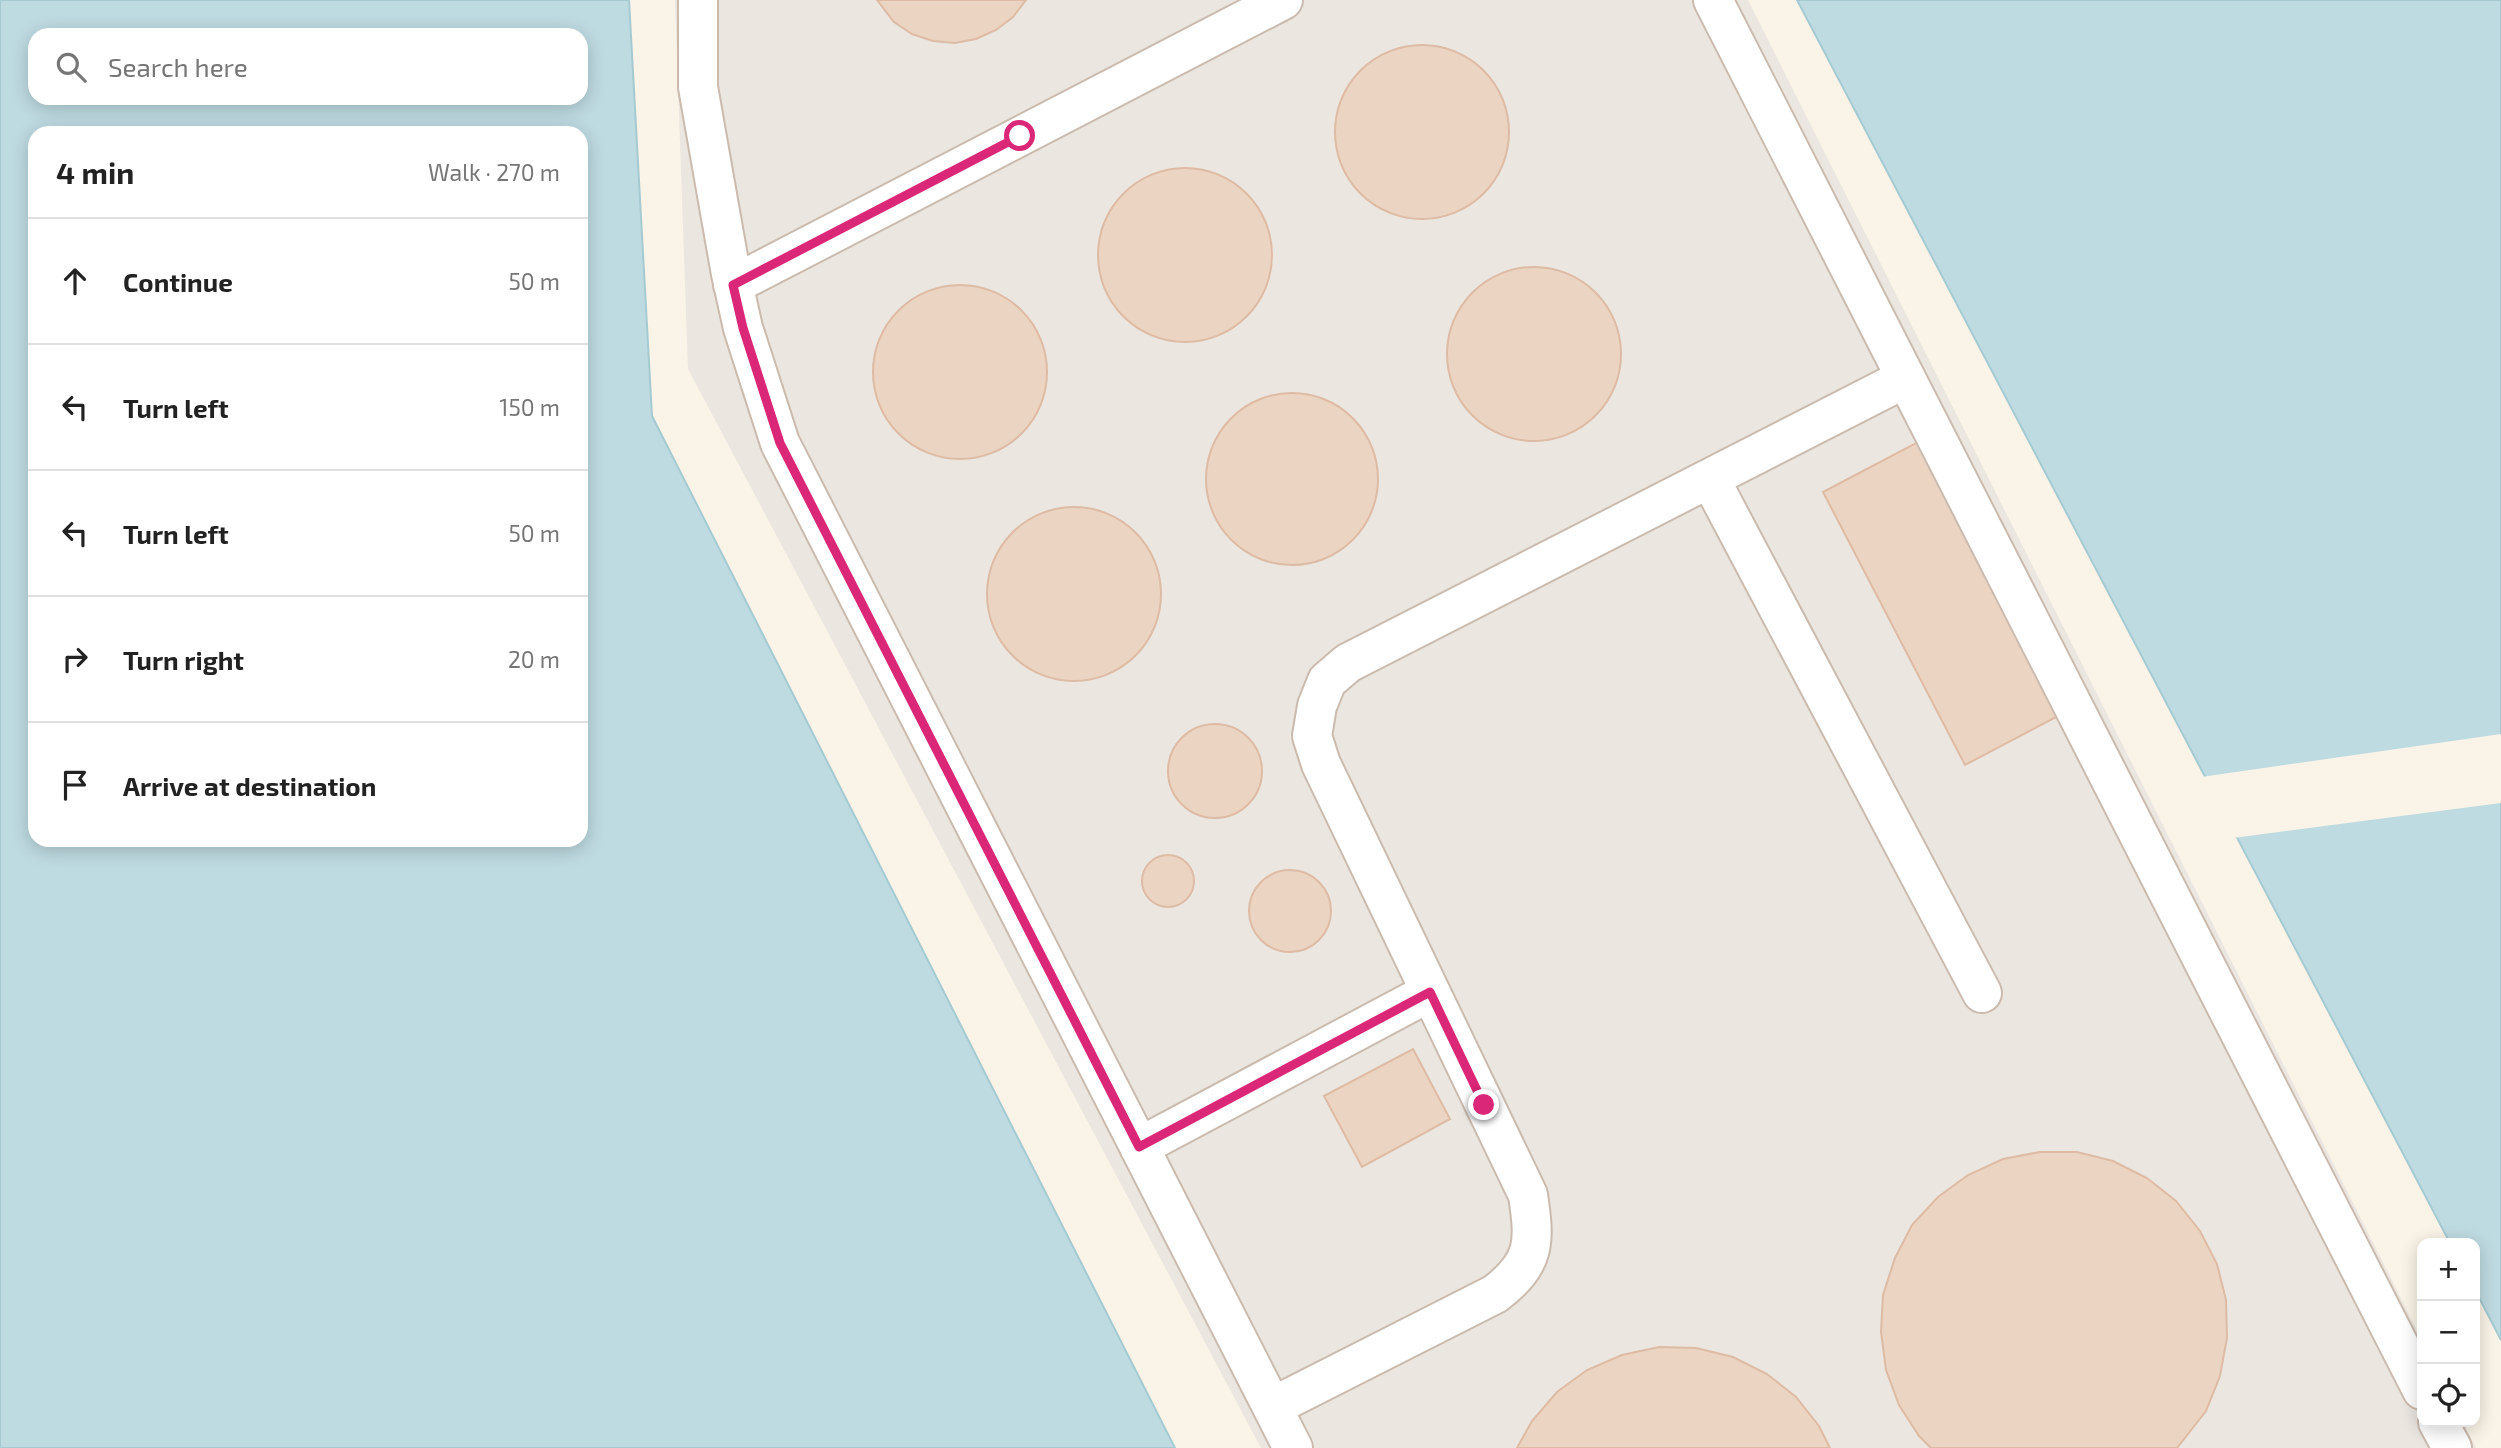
<!DOCTYPE html>
<meta charset="utf-8">
<style>
body{margin:0;font-family:"Exo 2",sans-serif;background:#f6f6f6;color:#222}
.controls{position:absolute;right:21px;bottom:21px;display:grid;overflow:hidden;border-radius:14px;box-shadow:0 4px 18px #0003}
.controls button{width:63px;height:63px;display:grid;place-items:center;padding:0;border:0;border-bottom:2px solid #e0e0e0;background:#fff;color:#222;font:35px sans-serif}
.stop{position:absolute;width:21px;height:21px;margin:-16px;border:5px solid #db2777;border-radius:50%;background:#fff}
.stop.end{background:#db2777;border-color:#fff;box-shadow:0 2px 7px #0008}
.list{margin:0;padding:0;list-style:none}
h2{display:flex;justify-content:space-between;align-items:center;height:91px;margin:0;padding:0 28px;font-size:30px}
h2 small{font-size:23px;font-weight:400;color:#767676}
.list li{display:grid;grid-template-columns:46px 1fr auto;gap:21px;align-items:center;box-sizing:border-box;height:126px;padding:0 28px;border-top:2px solid #e0e0e0}
.list b{display:block;font-size:26px;white-space:nowrap}
.list em{font-size:23px;font-style:normal;color:#767676}
.icon{flex:none;width:38px;height:38px;fill:none;stroke:currentColor;stroke-width:2;stroke-linecap:round;stroke-linejoin:round}
.map{position:relative;flex:none;width:2501px;height:1448px;overflow:hidden}
.search{position:absolute;background:#fff;box-shadow:0 4px 18px #0003;left:28px;top:28px;width:560px;height:77px;display:flex;align-items:center;gap:18px;box-sizing:border-box;padding:0 24px;border-radius:21px;color:#767676;font-size:26px}
.panel{position:absolute;background:#fff;box-shadow:0 4px 18px #0003;left:28px;top:126px;width:560px;height:721px;border-radius:21px}
.map>svg:first-child{display:block}
.industrial{fill:#ebe6e0}
.water{fill:#bedbe1;stroke:#a5cad2;stroke-width:2;fill-rule:evenodd}
.pier{fill:#faf3e7}
.building{fill:#ecd4c2;stroke:#ddbba4;stroke-width:2}
.lines{fill:none;stroke-linecap:round;stroke-linejoin:round}
.minor-casing{stroke:#cbbbaf;stroke-width:42}
.minor{stroke:#fff;stroke-width:38}
.route{stroke:#db2777;stroke-width:9}
</style>
<div class="map">
<svg width="2501" height="1448" viewBox="0 0 2501 1448">
<rect width="100%" height="100%" fill="#faf3e7"/>
<path class="industrial" d="M675,0H1748L2422,1340V1422H2463L2476,1448H1261L688,369Z"/>
<path class="water" d="M0,0H629L652,416L1175,1448H0ZM35,35H581V98H35ZM35,133H581V840H35Z
M1797,0H2501V1340L2475,1290V1243H2450Z"/>
<path class="pier" d="M2501,734V803L2233,838L2201,777Z"/>
<path class="building" d="M877,0H1026L1013,17L996,30L976,39L955,43L933,41L912,34L894,22Z
M1335 132a87 87 0 1 1 174 0a87 87 0 1 1-174 0Z
M1098 255a87 87 0 1 1 174 0a87 87 0 1 1-174 0Z
M1447 354a87 87 0 1 1 174 0a87 87 0 1 1-174 0Z
M873 372a87 87 0 1 1 174 0a87 87 0 1 1-174 0Z
M1206 479a86 86 0 1 1 172 0a86 86 0 1 1-172 0Z
M1918,442L2060,715L1965,765L1823,492Z
M987 594a87 87 0 1 1 174 0a87 87 0 1 1-174 0Z
M1168 771a47 47 0 1 1 94 0a47 47 0 1 1-94 0Z
M1142 881a26 26 0 1 1 52 0a26 26 0 1 1-52 0Z
M1249 911a41 41 0 1 1 82 0a41 41 0 1 1-82 0Z
M1413,1049L1450,1119L1362,1167L1324,1096Z
M2040,1152H2077L2113,1161L2147,1178L2176,1201L2200,1231L2217,1264L2226,1300L2227,1338L2220,1376L2206,1411L2177,1448H1931L1919,1436L1899,1405L1886,1370L1881,1332L1883,1295L1895,1258L1912,1225L1938,1197L1968,1175L2003,1159Z
M1659,1347L1696,1348L1733,1357L1767,1374L1796,1397L1819,1426L1830,1448H1517L1532,1421L1557,1392L1587,1370L1622,1355Z"/>
<g class="lines">
<g class="minor-casing">
<path id="minor" d="M698,0V87L731,274L743,328L780,443L1293,1448
M1713,0L2422,1390
M733,285L1283,0
M1710,479L1982,993
M1139,1147L1430,992
M1272,1407L1495,1294C1536,1263 1535,1242 1528,1195L1321,764L1312,736L1317,706L1327,681L1348,663L1906,378
M2438,1422L2452,1448"/>
</g>
<use href="#minor" class="minor"/>
</g>
<g class="lines">
<path class="route" d="M1020,136L733,285L743,328L780,443L1139,1147L1430,992L1484,1105"/>
</g>
</svg>
<div class="controls">
<button>+</button>
<button>−</button>
<button><svg class="icon" aria-label="locate" viewBox="0 0 24 24"><circle cx="12" cy="12" r="6"/><path d="M12 2v4M12 18v4M2 12h4M18 12h4"/></svg></button>
</div>
<div class="stop" style="left:1020px;top:136px"></div>
<div class="stop end" style="left:1484px;top:1105px"></div>
<div class="search"><svg class="icon" aria-label="search" viewBox="0 0 24 24"><circle cx="10" cy="10" r="6"/><path d="M15 15l6 6"/></svg>Search here</div>
<section class="panel">
<h2>4 min<small>Walk · 270 m</small></h2>
<ul class="list">
<li><svg class="icon" aria-label="ahead" viewBox="0 0 24 24"><path d="M12 20V5M6 11l6-6 6 6"/></svg><div><b>Continue</b></div><em>50 m</em></li>
<li><svg class="icon" aria-label="left" viewBox="0 0 24 24"><path d="M17 20v-9H6M10 6l-5 5 5 5"/></svg><div><b>Turn left</b></div><em>150 m</em></li>
<li><svg class="icon" aria-label="left" viewBox="0 0 24 24"><path d="M17 20v-9H6M10 6l-5 5 5 5"/></svg><div><b>Turn left</b></div><em>50 m</em></li>
<li><svg class="icon" aria-label="right" viewBox="0 0 24 24"><path d="M7 20v-9h11M14 6l5 5-5 5"/></svg><div><b>Turn right</b></div><em>20 m</em></li>
<li><svg class="icon" aria-label="arrive" viewBox="0 0 24 24"><path d="M6 21V4h12l-3 4 3 4H6"/></svg><div><b>Arrive at destination</b></div></li>
</ul>
</section>
</div>
